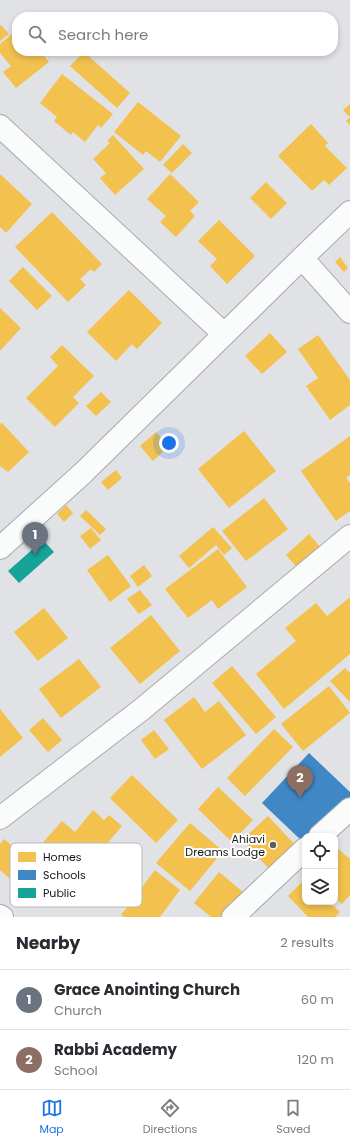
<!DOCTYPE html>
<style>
body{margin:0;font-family:Poppins,sans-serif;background:#f7f7f7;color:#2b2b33}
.controls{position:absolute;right:12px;bottom:12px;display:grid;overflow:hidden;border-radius:8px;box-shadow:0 2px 6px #0003}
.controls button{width:36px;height:36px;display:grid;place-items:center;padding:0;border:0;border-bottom:1px solid #e1e1e2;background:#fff;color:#2b2b33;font:20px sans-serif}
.you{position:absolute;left:169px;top:443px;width:14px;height:14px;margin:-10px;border:3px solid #fff;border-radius:50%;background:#1a73e8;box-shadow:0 0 0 6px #1a73e833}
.badge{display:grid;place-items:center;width:26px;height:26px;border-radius:50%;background:#1a73e8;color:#fff;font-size:13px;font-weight:700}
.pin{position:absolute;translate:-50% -33px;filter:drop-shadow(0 1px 2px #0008)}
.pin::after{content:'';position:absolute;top:21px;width:14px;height:12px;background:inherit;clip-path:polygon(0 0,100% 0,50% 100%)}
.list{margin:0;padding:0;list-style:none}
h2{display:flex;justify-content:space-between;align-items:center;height:52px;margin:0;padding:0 16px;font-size:17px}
h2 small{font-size:13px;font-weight:400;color:#7c7c81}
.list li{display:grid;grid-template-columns:26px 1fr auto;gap:12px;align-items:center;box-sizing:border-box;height:60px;padding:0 16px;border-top:1px solid #e1e1e2}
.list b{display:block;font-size:15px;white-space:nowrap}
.list p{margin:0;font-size:13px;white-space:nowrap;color:#7c7c81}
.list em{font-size:13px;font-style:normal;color:#7c7c81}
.icon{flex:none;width:22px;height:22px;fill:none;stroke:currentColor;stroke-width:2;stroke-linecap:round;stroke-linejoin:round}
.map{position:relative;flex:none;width:350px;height:917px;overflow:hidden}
.search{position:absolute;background:#fff;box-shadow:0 2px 6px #0003;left:12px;right:12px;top:12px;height:44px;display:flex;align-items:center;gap:10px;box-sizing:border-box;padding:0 14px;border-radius:16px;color:#7c7c81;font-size:15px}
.sheet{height:172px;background:#fff}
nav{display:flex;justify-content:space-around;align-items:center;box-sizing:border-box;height:56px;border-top:1px solid #e1e1e2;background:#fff;font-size:11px;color:#7c7c81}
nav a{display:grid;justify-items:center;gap:2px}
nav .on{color:#1a73e8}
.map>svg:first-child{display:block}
.homes{fill:#f2c14e}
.schools{fill:#3f88c5}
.public{fill:#17a398}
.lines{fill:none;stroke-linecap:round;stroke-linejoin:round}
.street-casing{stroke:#aaaaad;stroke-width:24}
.street{stroke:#fafbfb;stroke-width:22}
.poi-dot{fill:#5d5d60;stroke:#fff;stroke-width:1.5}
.labels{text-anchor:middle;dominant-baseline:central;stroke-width:4;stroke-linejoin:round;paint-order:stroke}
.poi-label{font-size:11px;fill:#161618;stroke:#fff;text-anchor:end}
.key{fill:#fff;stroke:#b9b9ba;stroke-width:1}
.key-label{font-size:11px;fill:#161618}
</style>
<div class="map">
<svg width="350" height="917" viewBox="0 0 350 917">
<rect width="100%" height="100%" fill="#e1e2e6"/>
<path class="homes" d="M1,25L9,34L0,41V26Z
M17,30V51H40L49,62L16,88L3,72L11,66L0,53V44Z
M84,52L130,93L117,108L70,66Z
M62,74L113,114L101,128L98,125L85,142L73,132L71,135L54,121L57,117L40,103Z
M138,102L181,136L160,162L146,151L143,155L114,132Z
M350,104V125L346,121L350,117L343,110Z
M311,124L328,143L325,146L347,168L329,185L324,180L312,191L278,156Z
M113,135L144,169L115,195L100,178L106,173L93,159L110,143L107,141Z
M183,144L192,153L172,173L163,165Z
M0,174L32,204L6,233L0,227Z
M170,174L199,202L190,211L195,216L176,237L160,222L166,216L147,199Z
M266,182L287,203L271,219L250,198Z
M52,212L102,264L94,272L91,269L80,279L86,285L68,302L15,247Z
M219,220L255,256L227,284L210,266L217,259L198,241Z
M340,257L348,268L344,272L335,262Z
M23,267L52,296L37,310L9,281Z
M129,290L162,323L137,349L132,344L116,361L87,332Z
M0,308L21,328L0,351Z
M270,333L287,352L262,374L245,356Z
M318,335L350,380V405L330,420L306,386L318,378L298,349Z
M62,345L94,376L73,397L79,403L55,427L26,398L58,366L50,357Z
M101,392L111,402L96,416L86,406Z
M2,423L29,452L8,472L0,466V424Z
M244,431L276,471L229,508L198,469Z
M156,432L169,446L153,461L140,446Z
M350,436V475L346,478L350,483V511L336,521L301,471Z
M116,470L122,478L108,490L101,482Z
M264,498L288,529L246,561L222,531Z
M66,505L73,513L64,522L57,514Z
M86,510L106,529L100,535L80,516Z
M213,527L232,548L224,555L216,545L189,568L179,556Z
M91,528L101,540L90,549L80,536Z
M309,534L323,550L300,571L286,555Z
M218,549L247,587L218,609L212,600L188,618L165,589Z
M108,555L131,586L110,602L87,570Z
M144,565L152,576L138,587L130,576Z
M140,590L152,605L139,614L127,599Z
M350,597V654L284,709L256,674L296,641L285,628L316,603L327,616Z
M44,608L68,638L38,661L14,632Z
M151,615L180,651L140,684L110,648Z
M79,659L101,687L61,718L39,689Z
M232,666L276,717L256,734L212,683Z
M345,668L350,673V702L330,681Z
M329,686L350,713L303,751L281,724Z
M194,697L205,712L219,701L246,735L202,769L164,720Z
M0,709L23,738L0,757Z
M43,718L62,740L48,752L29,730Z
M274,729L293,747L245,796L227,778Z
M154,730L169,749L155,759L141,740Z
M132,775L178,820L156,843L110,798Z
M218,787L253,820L232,842L198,809Z
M93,810L104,820L109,815L122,826L73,884L52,867L56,863L38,848L62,821L75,832Z
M268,816L297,847L271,871L242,840Z
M190,823L223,851L190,891L156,863Z
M4,839L49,876L42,885L37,880L26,893L0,870V844Z
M338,849L350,859V895L342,904L335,898V852Z
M155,870L180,890L160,917H124L121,915Z
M219,872L243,892L222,917H211L194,903Z
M305,879V902H329L340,912L335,917H308L288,896Z"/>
<path class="schools" d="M309,753L350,792V800L315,836H305V844L262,803Z"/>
<path class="public" d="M43,540L54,552L19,583L8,571Z"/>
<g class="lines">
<g class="street-casing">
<path id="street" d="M0,126L224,334
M302,258L350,212
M0,548L83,473L302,258L350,312
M0,818L141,710L350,536
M320,836L350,809
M0,916L2,917
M233,917L305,849"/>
</g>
<use href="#street" class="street"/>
</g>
<circle class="poi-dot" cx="273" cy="845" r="4"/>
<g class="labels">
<g class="poi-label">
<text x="265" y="839">Ahiavi<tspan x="265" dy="13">Dreams Lodge</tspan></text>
</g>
</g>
<rect x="10" y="843" width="132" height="64" rx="6" class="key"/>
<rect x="18" y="852" width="18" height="10" fill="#f2c14e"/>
<rect x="18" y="870" width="18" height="10" fill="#3f88c5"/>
<rect x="18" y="888" width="18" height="10" fill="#17a398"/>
<g class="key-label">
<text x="43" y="861">Homes</text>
<text x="43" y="879">Schools</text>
<text x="43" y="897">Public</text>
</g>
</svg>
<div class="controls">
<button><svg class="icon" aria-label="locate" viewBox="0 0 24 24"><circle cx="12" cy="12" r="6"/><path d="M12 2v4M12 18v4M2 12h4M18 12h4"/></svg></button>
<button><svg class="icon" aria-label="layers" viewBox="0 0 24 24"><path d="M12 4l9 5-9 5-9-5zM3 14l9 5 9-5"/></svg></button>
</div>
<div class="you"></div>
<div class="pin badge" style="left:35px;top:555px;background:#6b7280">1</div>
<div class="pin badge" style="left:300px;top:798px;background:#8d6e63">2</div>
<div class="search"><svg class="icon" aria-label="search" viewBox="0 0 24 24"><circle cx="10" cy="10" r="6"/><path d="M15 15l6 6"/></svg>Search here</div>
</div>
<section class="sheet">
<h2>Nearby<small>2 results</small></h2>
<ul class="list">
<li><span class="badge" style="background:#6b7280">1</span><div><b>Grace Anointing Church</b><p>Church</p></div><em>60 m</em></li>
<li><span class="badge" style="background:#8d6e63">2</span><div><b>Rabbi Academy</b><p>School</p></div><em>120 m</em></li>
</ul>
</section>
<nav>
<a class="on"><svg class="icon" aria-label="map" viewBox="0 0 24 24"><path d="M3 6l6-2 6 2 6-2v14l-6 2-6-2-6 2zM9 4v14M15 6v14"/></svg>Map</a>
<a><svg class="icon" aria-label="directions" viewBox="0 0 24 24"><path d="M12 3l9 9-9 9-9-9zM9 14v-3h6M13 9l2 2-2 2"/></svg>Directions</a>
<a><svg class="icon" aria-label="saved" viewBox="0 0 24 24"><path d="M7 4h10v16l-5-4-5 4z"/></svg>Saved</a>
</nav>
